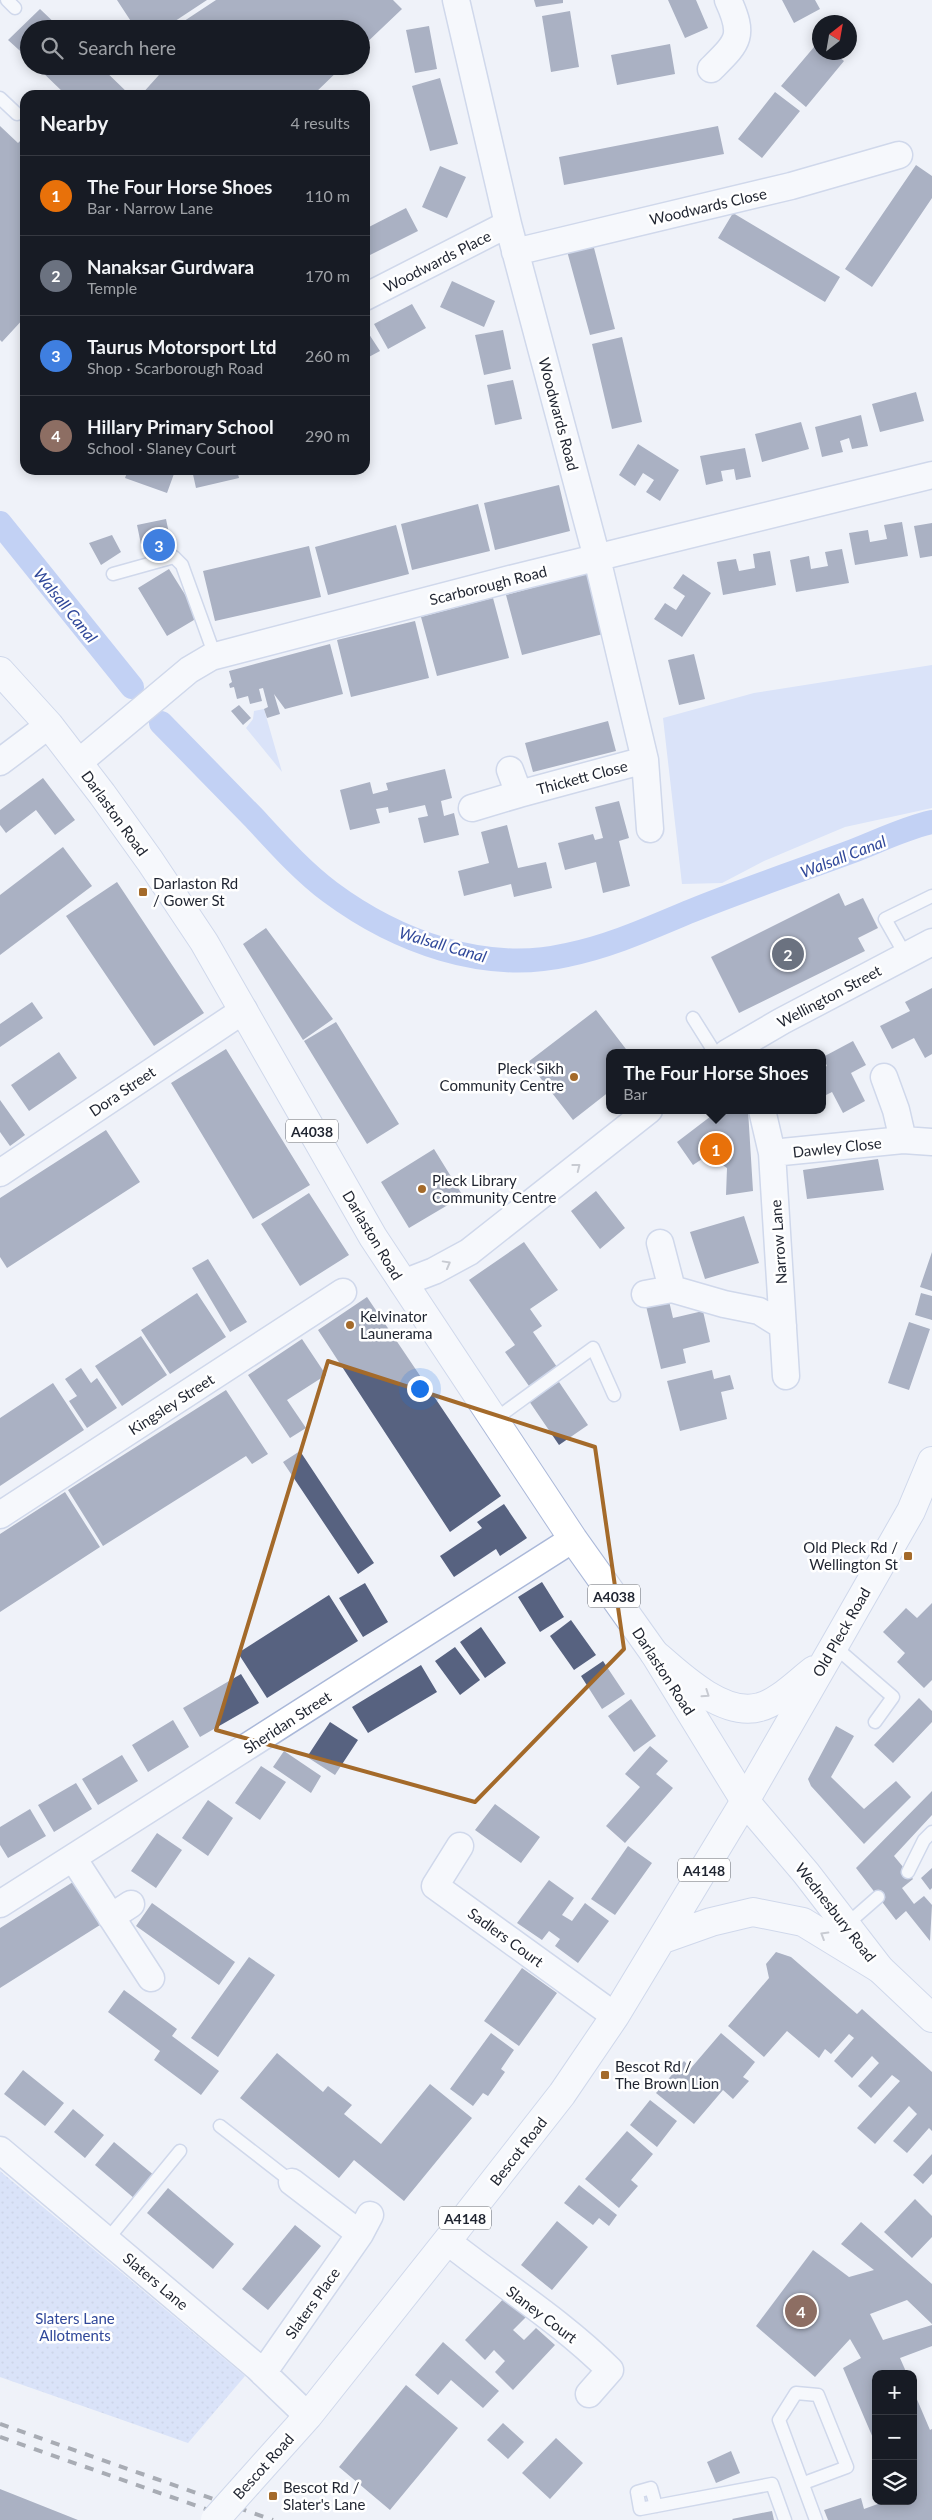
<!DOCTYPE html>
<meta charset="utf-8">
<style>
body{margin:0;font-family:Lato,sans-serif;background:#20242c;color:#f1f3f6}
.controls{position:absolute;right:15px;bottom:15px;display:grid;overflow:hidden;border-radius:10px;box-shadow:0 2px 12px #0003}
.controls button{width:45px;height:45px;display:grid;place-items:center;padding:0;border:0;border-bottom:1px solid #363941;background:#171b24;color:#f1f3f6;font:25px sans-serif}
.compass{position:absolute;left:812px;top:15px;width:45px;height:45px;border-radius:50%;background:#171b24;box-shadow:0 2px 12px #0003;rotate:31deg}
.you{position:absolute;left:419px;top:1388px;width:18px;height:18px;margin:-12px;border:4px solid #fff;border-radius:50%;background:#1a73e8;box-shadow:0 0 0 8px #1a73e833}
.badge{display:grid;place-items:center;width:32px;height:32px;border-radius:50%;background:#a46a2a;color:#fff;font-size:16px;font-weight:700}
.pin{position:absolute;translate:-50% -50%;border:2px solid #fff;box-shadow:0 1px 5px #0006}
.popup{position:absolute;left:606px;top:1049px;width:220px;height:65px;box-sizing:border-box;display:grid;place-content:center;border-radius:10px;background:#171b24;filter:drop-shadow(0 1px 4px #0005);font-size:16px;white-space:nowrap;color:#9ea1a6}
.popup b{font-size:19px;color:#f1f3f6}
.popup::after{content:'';position:absolute;left:50%;top:100%;margin-left:-10px;border:10px solid transparent;border-top-color:#171b24}
.list{margin:0;padding:0;list-style:none}
h2{display:flex;justify-content:space-between;align-items:center;height:65px;margin:0;padding:0 20px;font-size:21px}
h2 small{font-size:16px;font-weight:400;color:#9ea1a6}
.list li{display:grid;grid-template-columns:32px 1fr auto;gap:15px;align-items:center;box-sizing:border-box;height:80px;padding:0 20px;border-top:1px solid #363941}
.list b{display:block;font-size:19px;white-space:nowrap}
.list p{margin:0;font-size:16px;white-space:nowrap;color:#9ea1a6}
.list em{font-size:16px;font-style:normal;color:#9ea1a6}
.icon{flex:none;width:28px;height:28px;fill:none;stroke:currentColor;stroke-width:2;stroke-linecap:round;stroke-linejoin:round}
.map{position:relative;flex:none;width:932px;height:2520px;overflow:hidden}
.search{position:absolute;background:#171b24;box-shadow:0 2px 12px #0003;left:20px;top:20px;width:350px;height:55px;display:flex;align-items:center;gap:12px;box-sizing:border-box;padding:0 18px;border-radius:28px;color:#9ea1a6;font-size:19px}
.panel{position:absolute;background:#171b24;box-shadow:0 2px 12px #0003;left:20px;top:90px;width:350px;height:385px;border-radius:15px}
.map>svg:first-child{display:block}
.green{fill:#c0d0f8}
.garden{fill:url(#garden-dots)}
.lines{fill:none;stroke-linecap:round;stroke-linejoin:round}
.canal{stroke:#8da8ee;stroke-width:24}
.building{fill:#576280}
.service-casing{stroke:#aab8d9;stroke-width:15}
.minor-casing{stroke:#aab8d9;stroke-width:29}
.tertiary-casing{stroke:#aab8d9;stroke-width:30}
.primary-casing{stroke:#aab8d9;stroke-width:30}
.trunk-casing{stroke:#aab8d9;stroke-width:30}
.service{stroke:#fff;stroke-width:12}
.minor{stroke:#fff;stroke-width:26}
.tertiary{stroke:#fff;stroke-width:28}
.primary{stroke:#fff;stroke-width:28}
.trunk{stroke:#fff;stroke-width:28}
.rail{stroke:#525761;stroke-width:4;stroke-dasharray:9 9;stroke-linecap:butt}
.trunk-bridge-casing{stroke:#aab8d9;stroke-width:30;stroke-linecap:butt}
.trunk-bridge{stroke:#fff;stroke-width:28}
.oneway{stroke:#9a9ca2}
.marked{fill:none;stroke:#a46a2a;stroke-width:4;stroke-linejoin:round}
.poi-dot{fill:#a46a2a;stroke:#fff;stroke-width:2}
.labels{text-anchor:middle;dominant-baseline:central;stroke-width:5;stroke-linejoin:round;paint-order:stroke}
.shield{fill:#fff;stroke:#62666e;stroke-width:1}
.shield-label{font-size:14px;font-weight:bold;fill:#1f2430}
.street-label{font-size:15px;fill:#1f2430;stroke:#fff}
.poi-label{font-size:15px;fill:#1f2430;stroke:#fff;text-anchor:start}
.park-label{font-size:15px;fill:#30489a;stroke:#fff}
.water-label{font-size:16px;font-style:italic;fill:#30489a;stroke:#fff}
</style>
<div class="map">
<svg width="932" height="2520" viewBox="0 0 932 2520">
<defs>
<pattern id="garden-dots" width="8" height="8" patternUnits="userSpaceOnUse" patternTransform="scale(1.25)"><rect width="8" height="8" fill="#c0d0f8"/><path d="M2 2h.1M6 6h.1" fill="none" stroke="#a5b2d5" stroke-width="1.8" stroke-linecap="round"/></pattern>
</defs>
<rect width="100%" height="100%" fill="#eff2f9"/>
<path class="green" d="M932,665V808L845,827L764,861L722,883L682,884L663,718L754,693Z
M264,709L282,772L246,728L253,719L254,711Z"/>
<path class="garden" d="M0,2171L245,2376L188,2443L0,2377Z"/>
<g class="lines">
<path class="canal" d="M0,523L132,687
M161,723C192,755 223,786 254,818C278,844 302,871 330,892C396,941 484,974 567,955C611,946 650,928 691,911C745,889 799,871 853,851C879,841 905,828 932,822"/>
</g>
<path class="building" d="M117,0H207L163,29H136Z
M216,0H393L402,9L361,48V29H172Z
M534,0H563V3L536,7Z
M668,0H696L708,28L685,38Z
M782,0H815L820,9L794,23Z
M40,9L61,29H29V59L8,40Z
M570,11L579,67L551,72L542,16Z
M429,26L437,69L415,73L406,30Z
M820,40V52H833L844,61L806,107L781,86Z
M670,44L675,74L617,85L611,55Z
M36,66H100L130,95H66Z
M167,66H343L313,95H141Z
M440,78L458,144L430,151L412,86Z
M775,92L800,111L762,158L738,139Z
M0,126L18,143L25,136V317L2,342L0,340Z
M718,126L724,154L564,185L559,157Z
M916,165L932,176V198L872,287L845,269Z
M440,166L466,177L447,218L422,207Z
M406,208L418,231L366,257L365,229Z
M733,213L840,277L825,302L718,238Z
M593,244L615,329L590,335L567,251Z
M452,281L495,301L484,327L440,307Z
M412,304L426,328L388,349L374,324Z
M365,328L380,351L365,359Z
M503,330L511,369L484,375L475,335Z
M622,337L642,422L612,429L592,344Z
M513,380L522,419L495,425L487,385Z
M916,392L924,421L880,432L872,404Z
M861,415L868,446L852,449L849,438L840,441L843,452L822,457L815,427Z
M801,422L809,449L762,462L755,434Z
M638,444L679,470L660,501L646,492L654,480L643,473L635,486L619,475Z
M745,448L751,477L736,480L734,469L721,471L723,481L706,485L700,456Z
M128,470H172L175,471L167,493L125,478Z
M192,470H237L239,478L196,488Z
M559,485L570,531L495,550L484,503Z
M478,504L490,551L412,570L401,524Z
M166,519L172,548L143,554L137,525Z
M902,522L908,556L855,565L849,533L868,530L870,542L887,539L884,525Z
M932,523V556L920,558L914,526Z
M396,525L409,574L328,595L315,547Z
M112,535L121,552L101,565L89,543Z
M309,546L321,597L215,621L203,571Z
M842,549L849,583L796,592L790,560L809,556L811,569L828,566L825,552Z
M770,551L776,585L723,595L717,562L736,559L739,571L755,568L753,554Z
M169,569L199,617L167,636L138,588Z
M588,573L603,634L522,655L506,595Z
M683,574L711,593L682,637L654,619L665,603L676,610L685,596L673,588Z
M493,598L509,658L437,676L421,617Z
M415,621L429,678L351,697L337,640Z
M330,644L343,694L285,709L274,694L280,714L267,718L264,709L268,707L263,688L259,689L262,701L250,704L248,696L237,699L234,687L230,688L229,684L232,682L229,671Z
M694,654L705,699L679,705L668,660Z
M239,705L251,718L243,725L231,711Z
M608,721L616,751L533,772L525,743Z
M445,769L452,798L441,801L444,816L454,813L459,835L424,843L418,818L428,816L425,805L389,813L388,807L376,809L380,823L350,830L340,790L370,782L373,794L388,790L386,783Z
M43,778L75,820L55,835L36,810L6,833L0,825V810Z
M619,801L629,838L619,841L630,886L603,893L596,862L565,870L558,843L593,834L595,840L603,838L595,807Z
M507,825L518,868L546,862L552,888L514,897L511,884L464,896L458,871L489,863L481,832Z
M63,847L92,886L0,955V895Z
M117,882L204,1013L154,1046L66,916Z
M839,893L845,906L863,898L878,928L858,938L865,951L739,1013L711,957Z
M266,928L333,1019L303,1040L243,944Z
M932,988V1054L925,1058L914,1038L892,1049L880,1026L910,1011L905,1002Z
M32,1002L43,1018L0,1047V1024Z
M596,1010L629,1053H610V1091L573,1120L528,1062Z
M336,1022L399,1124L367,1144L304,1041Z
M853,1041L866,1065L851,1073L865,1101L843,1113L832,1092L822,1097V1068L827,1066L823,1057Z
M226,1049L310,1185L253,1219L171,1083Z
M59,1052L77,1078L29,1111L11,1085Z
M0,1100L25,1135L10,1146L0,1132Z
M719,1110H748L753,1191L726,1195L727,1168L708,1155L693,1165L677,1142Z
M106,1130L140,1182L7,1268L0,1257V1198Z
M434,1149L463,1196L409,1228L381,1182Z
M878,1159L884,1190L807,1199L803,1170Z
M596,1191L625,1228L600,1249L571,1211Z
M309,1193L349,1255L300,1286L261,1224Z
M744,1216L759,1263L705,1279L690,1232Z
M524,1242L558,1290L530,1309L542,1326L533,1332L557,1367L529,1386L505,1352L515,1345L469,1280Z
M932,1252V1291L920,1287Z
M208,1259L247,1322L230,1332L192,1268Z
M197,1293L226,1337L170,1374L141,1330Z
M921,1293L932,1296V1320L915,1315Z
M367,1297L501,1496L450,1532L318,1330Z
M669,1301L673,1318L703,1311L710,1342L683,1349L686,1363L661,1369L646,1306Z
M909,1322L930,1329L909,1390L888,1383Z
M141,1336L167,1375L122,1406L95,1366Z
M302,1339L326,1375L287,1400L306,1428L290,1438L248,1375Z
M81,1368L91,1383L97,1378L117,1408L87,1428L69,1401L77,1396L65,1379Z
M712,1370L714,1379L730,1375L734,1389L721,1392L727,1419L680,1431L667,1381Z
M559,1382L588,1425L559,1445L529,1401Z
M53,1383L84,1430L0,1486V1418Z
M226,1390L268,1454L252,1464L246,1456L103,1546L68,1490Z
M300,1451L374,1563L358,1574L283,1462Z
M65,1492L100,1547L0,1612V1534Z
M504,1504L527,1538L500,1556L496,1549L454,1577L440,1556L482,1528L477,1522Z
M542,1582L564,1617L540,1632L518,1597Z
M365,1583L388,1622L363,1637L339,1598Z
M329,1595L358,1641L267,1698L238,1653Z
M932,1603V1680L924,1688L897,1662L905,1653L883,1632L906,1608L917,1618Z
M571,1620L596,1655L574,1670L550,1636Z
M481,1627L506,1663L485,1678L460,1642Z
M455,1647L480,1680L460,1695L435,1661Z
M603,1661L625,1694L602,1709L581,1676Z
M421,1665L437,1692L368,1733L352,1707Z
M241,1674L259,1703L200,1737L183,1708Z
M919,1698L932,1711V1722L893,1763L874,1745Z
M631,1699L656,1736L634,1752L608,1716Z
M173,1720L189,1747L148,1772L132,1745Z
M330,1722L358,1740L335,1775L307,1757Z
M836,1726L854,1736L831,1777L864,1809L896,1781L911,1797L864,1844L811,1786L808,1779Z
M650,1746L668,1761L656,1774L673,1788L625,1843L606,1826L640,1787L625,1774Z
M284,1751L321,1776L311,1793L273,1767Z
M122,1755L138,1781L98,1805L82,1779Z
M261,1766L286,1782L260,1820L235,1803Z
M76,1783L92,1809L54,1832L38,1805Z
M932,1791V1815L894,1856L913,1879L902,1888L914,1904L924,1896L932,1905L930,1941L906,1911L896,1920L856,1868Z
M208,1800L233,1818L208,1856L182,1838Z
M495,1804L540,1837L521,1863L475,1830Z
M30,1809L46,1836L8,1858L0,1845V1827Z
M157,1833L182,1850L156,1888L131,1871Z
M628,1846L652,1863L615,1915L591,1899Z
M932,1868V1888L930,1890L921,1878Z
M549,1880L574,1898L562,1915L572,1921L585,1903L609,1921L578,1963L555,1946L560,1939L549,1931L542,1940L517,1923Z
M73,1882L100,1925L0,1988V1928Z
M152,1903L235,1962L219,1985L136,1926Z
M776,1952L791,1957L857,2014L862,2009L932,2072V2131L929,2128L907,2153L893,2141L917,2114L909,2106L875,2144L857,2128L900,2081L892,2075L871,2098L858,2086L879,2063L872,2056L852,2078L834,2061L854,2038L849,2034L831,2054L825,2049L819,2058L787,2031L764,2057L728,2026L769,1978L766,1964Z
M249,1957L275,1975L218,2057L191,2038Z
M522,1968L557,1993L519,2046L484,2021Z
M124,1990L177,2029L172,2036L219,2071L201,2095L154,2060L160,2051L108,2012Z
M491,2033L514,2050L501,2069L505,2072L488,2096L483,2093L473,2106L450,2089Z
M721,2033L755,2062L743,2077L749,2081L733,2099L723,2090L694,2124L656,2093L684,2061L691,2068Z
M277,2053L323,2092L328,2086L352,2105L344,2114L381,2144L430,2084L472,2118L404,2201L354,2160L339,2178L240,2098Z
M23,2070L64,2103L45,2126L4,2094Z
M650,2100L677,2121L657,2147L630,2125Z
M73,2109L104,2135L85,2158L54,2132Z
M627,2131L653,2154L631,2180L638,2186L619,2208L585,2179Z
M114,2142L155,2176L135,2199L95,2165Z
M932,2154V2174L923,2184L913,2175Z
M579,2185L617,2215L609,2226L599,2218L593,2225L564,2203Z
M168,2188L234,2244L213,2269L147,2213Z
M915,2199L932,2216V2237L912,2258L884,2232Z
M557,2221L588,2247L552,2290L521,2265Z
M861,2222L932,2284V2324L907,2300L870,2314L883,2340L932,2325V2346L900,2358L907,2374H876V2445L843,2368L861,2358L850,2339L815,2377L756,2326L813,2250L849,2277L874,2270L841,2244Z
M295,2225L321,2246L268,2310L242,2289Z
M506,2296L527,2316L513,2330L524,2340L536,2328L555,2345L513,2390L495,2372L505,2361L494,2350L485,2360L465,2340Z
M443,2342L499,2391L483,2408L451,2380L438,2395L415,2375Z
M406,2385L458,2428L390,2510L339,2467Z
M913,2390L930,2430L932,2429V2520H828L824,2510L861,2498L864,2509L886,2501H913Z
M503,2423L524,2442L508,2459L487,2440Z
M556,2438L583,2463L550,2499L522,2473Z
M731,2451L740,2473L716,2483L707,2462Z
M0,2489L78,2520H0Z
M772,2511L774,2520H733L732,2519Z"/>
<g class="lines">
<g class="service-casing">
<path id="service" d="M7,0L15,8
M0,98L17,114
M113,574L174,557L182,565L215,656
M906,956L885,919L932,896
M693,1018L715,1053
M494,1420L593,1348L614,1395
M834,1646L893,1697L875,1722
M908,1872L924,1840L932,1832
M846,1925L878,1897
M220,2126L292,2182
M107,2240L180,2151
M804,2483L847,2467L818,2395L796,2393L779,2420L816,2520
M656,2506L651,2488L637,2492L640,2509L656,2506L772,2484L785,2520"/>
</g>
<g class="minor-casing">
<path id="minor" d="M456,0L508,224L597,558L645,760L650,829
M711,69C738,42 745,37 728,0
M515,252L791,186L899,155
M365,297L508,224
M0,762L49,725
M78,763L189,670L211,657L514,578L932,475
M510,770L519,794L645,760
M472,808L519,794
M727,1053L782,1021L932,942
M884,1077L896,1110L903,1140
M762,1110L772,1153L786,1376
M772,1153L903,1140L932,1142
M0,1173L244,1010
M660,1243L672,1289
M403,1283L434,1271L469,1252L649,1110
M645,1294L672,1289L724,1304L759,1311L783,1326
M0,1515L343,1292
M460,1846L435,1886L615,2016
M73,1858L151,1978
M0,1904L573,1539
M111,1917L131,1904
M0,2150L257,2367L308,2416
M292,2182L360,2234
M447,2241C501,2284 561,2321 610,2370L589,2394
M263,2373L360,2234L370,2215"/>
</g>
<g class="tertiary-casing">
<path id="tertiary" d="M745,1801L806,1873L880,1969L932,2018"/>
</g>
<g class="primary-casing">
<path id="primary" d="M0,671L49,725L102,794L150,861L204,942L373,1237L573,1539L654,1653L745,1801"/>
</g>
<g class="trunk-casing">
<path id="trunk" d="M654,1653C679,1675 724,1718 760,1707C779,1702 798,1682 814,1670
M663,1939L711,1922L753,1912L803,1922L880,1969
M248,2483L308,2416L447,2241L562,2094L615,2016L745,1801L834,1646L911,1511L932,1461"/>
</g>
<use href="#service" class="service"/>
<use href="#minor" class="minor"/>
<use href="#tertiary" class="tertiary"/>
<use href="#primary" class="primary"/>
<use href="#trunk" class="trunk"/>
<path class="rail" d="M0,2424L273,2520
M0,2437L237,2520"/>
<g class="trunk-bridge-casing">
<path id="trunk-bridge" d="M215,2520L248,2483"/>
</g>
<use href="#trunk-bridge" class="trunk-bridge"/>
</g>
<defs><path id="oneway-chevron" d="M-2-3.5L2.5 0L-2 3.5" fill="none" stroke-width="1.6" stroke-linecap="round" stroke-linejoin="round" transform="scale(1.25)"/></defs>
<g class="oneway">
<use href="#oneway-chevron" transform="translate(577 1167) rotate(-38)"/>
<use href="#oneway-chevron" transform="translate(447 1264) rotate(-29)"/>
<use href="#oneway-chevron" transform="translate(706 1694) rotate(34)"/>
<use href="#oneway-chevron" transform="translate(824 1935) rotate(-149)"/>
</g>
<path d="M0 0H932V2520H0ZM328,1361L595,1447L624,1649L475,1802L216,1730Z" fill="#eff2f9" fill-opacity=".55" fill-rule="evenodd"/>
<path class="marked" d="M328,1361L595,1447L624,1649L475,1802L216,1730Z"/>
<g class="poi-dot">
<rect x="138" y="887" width="10" height="10" rx="2.5"/>
<circle cx="574" cy="1077" r="5"/>
<circle cx="422" cy="1189" r="5"/>
<circle cx="350" cy="1325" r="5"/>
<rect x="903" y="1551" width="10" height="10" rx="2.5"/>
<rect x="600" y="2070" width="10" height="10" rx="2.5"/>
<rect x="268" y="2491" width="10" height="10" rx="2.5"/>
</g>
<g class="labels">
<g class="shield">
<rect x="286" y="1119.5" width="52" height="23" rx="4"/>
<rect x="588" y="1584.5" width="52" height="23" rx="4"/>
<rect x="678" y="1858.5" width="52" height="23" rx="4"/>
<rect x="439" y="2206.5" width="52" height="23" rx="4"/>
</g>
<g class="shield-label">
<text x="312" y="1131">A4038</text>
<text x="614" y="1596">A4038</text>
<text x="704" y="1870">A4148</text>
<text x="465" y="2218">A4148</text>
</g>
<g class="street-label">
<text transform="translate(708 206) rotate(-13)">Woodwards Close</text>
<text transform="translate(437 261) rotate(-27)">Woodwards Place</text>
<text transform="translate(559 414) rotate(75)">Woodwards Road</text>
<text transform="translate(488 585) rotate(-14)">Scarborough Road</text>
<text transform="translate(582 777) rotate(-15)">Thickett Close</text>
<text transform="translate(115 813) rotate(54)">Darlaston Road</text>
<text transform="translate(829 996) rotate(-28)">Wellington Street</text>
<text transform="translate(122 1091) rotate(-34)">Dora Street</text>
<text transform="translate(837 1147) rotate(-6)">Dawley Close</text>
<text transform="translate(373 1235) rotate(59)">Darlaston Road</text>
<text transform="translate(778 1242) rotate(-94)">Narrow Lane</text>
<text transform="translate(171 1404) rotate(-33)">Kingsley Street</text>
<text transform="translate(841 1632) rotate(-60)">Old Pleck Road</text>
<text transform="translate(664 1671) rotate(57)">Darlaston Road</text>
<text transform="translate(287 1722) rotate(-33)">Sheridan Street</text>
<text transform="translate(836 1912) rotate(52)">Wednesbury Road</text>
<text transform="translate(506 1937) rotate(36)">Sadlers Court</text>
<text transform="translate(518 2151) rotate(-52)">Bescot Road</text>
<text transform="translate(156 2281) rotate(40)">Slaters Lane</text>
<text transform="translate(312 2303) rotate(-55)">Slaters Place</text>
<text transform="translate(542 2314) rotate(37)">Slaney Court</text>
<text transform="translate(263 2466) rotate(-48)">Bescot Road</text>
</g>
<g class="poi-label">
<text x="153" y="883">Darlaston Rd<tspan x="153" dy="17">/ Gower St</tspan></text>
<text x="564" y="1068" text-anchor="end">Pleck Sikh<tspan x="564" dy="17">Community Centre</tspan></text>
<text x="432" y="1180">Pleck Library<tspan x="432" dy="17">Community Centre</tspan></text>
<text x="360" y="1316">Kelvinator<tspan x="360" dy="17">Launerama</tspan></text>
<text x="898" y="1547" text-anchor="end">Old Pleck Rd /<tspan x="898" dy="17">Wellington St</tspan></text>
<text x="615" y="2066">Bescot Rd /<tspan x="615" dy="17">The Brown Lion</tspan></text>
<text x="283" y="2487">Bescot Rd /<tspan x="283" dy="17">Slater's Lane</tspan></text>
</g>
<g class="park-label">
<text x="75" y="2318">Slaters Lane<tspan x="75" dy="17">Allotments</tspan></text>
</g>
<g class="water-label">
<text transform="translate(66 605) rotate(51)">Walsall Canal</text>
<text transform="translate(843 856) rotate(-21)">Walsall Canal</text>
<text transform="translate(443 944) rotate(16)">Walsall Canal</text>
</g>
</g>
</svg>
<div class="controls">
<button>+</button>
<button>−</button>
<button><svg class="icon" aria-label="layers" viewBox="0 0 24 24"><path d="M12 4l9 5-9 5-9-5zM3 14l9 5 9-5"/></svg></button>
</div>
<svg class="compass" viewBox="-18 -18 36 36"><path d="M0-13l5 13h-10z" fill="#e53935"/><path d="M0 13l5-13h-10z" fill="#9ea1a6"/></svg>
<div class="you"></div>
<div class="pin badge" style="left:716px;top:1149px;background:#e8710a">1</div>
<div class="popup"><b>The Four Horse Shoes</b>Bar</div>
<div class="pin badge" style="left:788px;top:954px;background:#6b7280">2</div>
<div class="pin badge" style="left:159px;top:545px;background:#3f7fe0">3</div>
<div class="pin badge" style="left:801px;top:2311px;background:#8d6e63">4</div>
<div class="search"><svg class="icon" aria-label="search" viewBox="0 0 24 24"><circle cx="10" cy="10" r="6"/><path d="M15 15l6 6"/></svg>Search here</div>
<section class="panel">
<h2>Nearby<small>4 results</small></h2>
<ul class="list">
<li><span class="badge" style="background:#e8710a">1</span><div><b>The Four Horse Shoes</b><p>Bar · Narrow Lane</p></div><em>110 m</em></li>
<li><span class="badge" style="background:#6b7280">2</span><div><b>Nanaksar Gurdwara</b><p>Temple</p></div><em>170 m</em></li>
<li><span class="badge" style="background:#3f7fe0">3</span><div><b>Taurus Motorsport Ltd</b><p>Shop · Scarborough Road</p></div><em>260 m</em></li>
<li><span class="badge" style="background:#8d6e63">4</span><div><b>Hillary Primary School</b><p>School · Slaney Court</p></div><em>290 m</em></li>
</ul>
</section>
</div>
